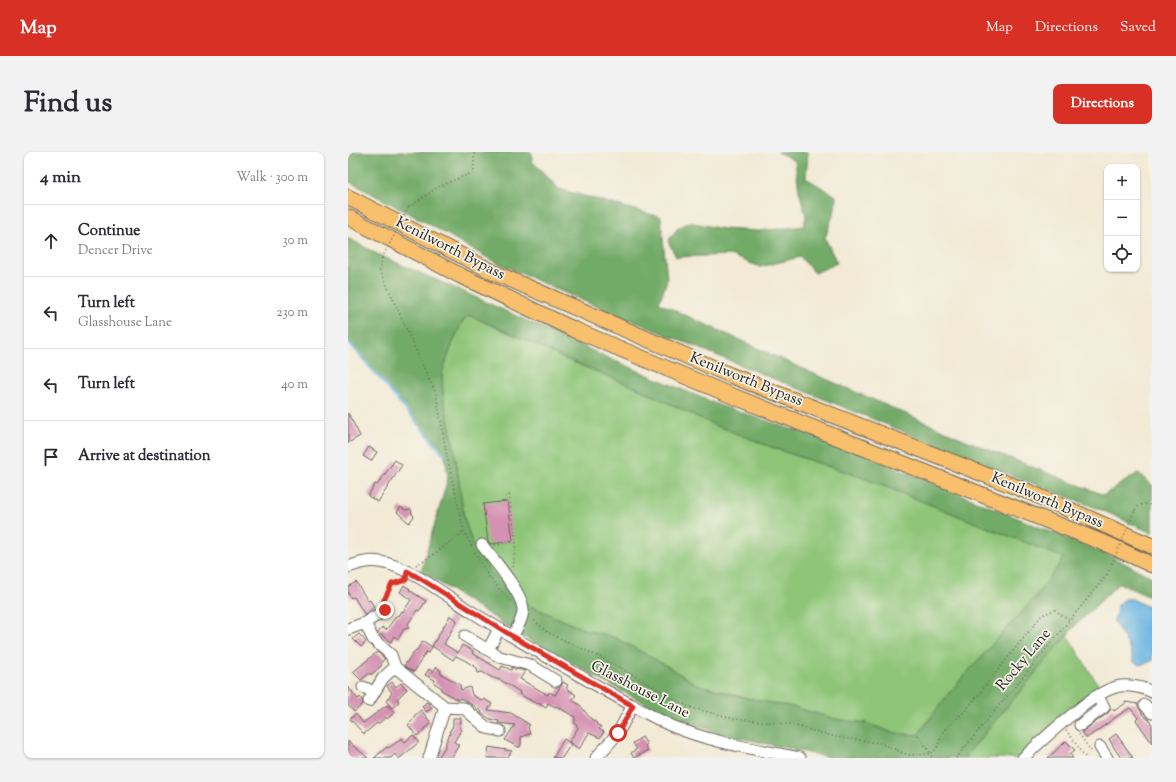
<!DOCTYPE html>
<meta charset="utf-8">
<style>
body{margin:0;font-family:"Sorts Mill Goudy",serif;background:#f2f2f3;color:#2b2b33}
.controls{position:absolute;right:12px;top:12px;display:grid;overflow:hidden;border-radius:8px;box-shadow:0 1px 3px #0004}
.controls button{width:36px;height:36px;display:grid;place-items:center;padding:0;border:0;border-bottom:1px solid #e1e1e2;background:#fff;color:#2b2b33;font:20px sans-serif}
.stop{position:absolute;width:12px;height:12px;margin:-9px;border:3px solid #d93025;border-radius:50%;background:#fff}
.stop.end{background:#d93025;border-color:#fff;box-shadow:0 1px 4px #0008}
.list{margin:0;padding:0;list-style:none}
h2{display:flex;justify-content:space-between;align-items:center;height:52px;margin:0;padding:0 16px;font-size:17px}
h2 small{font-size:13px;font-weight:400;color:#7c7c81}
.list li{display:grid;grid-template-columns:26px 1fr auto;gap:12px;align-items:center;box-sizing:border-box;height:72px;padding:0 16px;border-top:1px solid #e1e1e2}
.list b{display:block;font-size:15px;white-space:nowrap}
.list p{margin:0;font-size:13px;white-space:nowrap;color:#7c7c81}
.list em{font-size:13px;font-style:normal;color:#7c7c81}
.icon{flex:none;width:22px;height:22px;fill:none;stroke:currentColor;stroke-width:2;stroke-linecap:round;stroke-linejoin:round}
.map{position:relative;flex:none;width:804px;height:606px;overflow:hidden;border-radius:8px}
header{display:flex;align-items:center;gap:24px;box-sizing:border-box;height:56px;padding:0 20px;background:#d93025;color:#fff}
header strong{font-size:19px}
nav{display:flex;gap:22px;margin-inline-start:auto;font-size:14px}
.intro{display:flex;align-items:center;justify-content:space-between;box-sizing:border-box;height:96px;padding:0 24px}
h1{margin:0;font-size:28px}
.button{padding:10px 18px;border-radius:8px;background:#d93025;color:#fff;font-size:14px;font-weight:700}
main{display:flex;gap:24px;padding:0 24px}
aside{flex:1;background:#fff;border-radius:8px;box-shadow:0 1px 3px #0004}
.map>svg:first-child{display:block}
.green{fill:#8ec578;stroke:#55704a}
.forest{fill:#72aa68;stroke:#476342;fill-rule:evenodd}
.water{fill:#6bb5e3;stroke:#446880}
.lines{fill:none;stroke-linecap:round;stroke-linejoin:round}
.stream{stroke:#6bb5e3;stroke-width:2.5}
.building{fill:#d591b2}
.minor-casing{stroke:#67645d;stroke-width:13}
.highway-casing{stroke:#67645d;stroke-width:17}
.path{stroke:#67645d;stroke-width:1.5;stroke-dasharray:1 3;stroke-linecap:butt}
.minor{stroke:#fff;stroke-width:11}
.highway{stroke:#f8bf6c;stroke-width:15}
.path-bridge{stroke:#67645d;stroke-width:1.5;stroke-dasharray:1 3;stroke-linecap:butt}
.route{stroke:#d93025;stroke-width:5}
.labels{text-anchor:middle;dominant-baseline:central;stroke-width:3.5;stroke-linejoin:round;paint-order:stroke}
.street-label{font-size:15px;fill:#1c1c1c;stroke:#f7f3e8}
</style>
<header>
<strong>Map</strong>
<nav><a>Map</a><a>Directions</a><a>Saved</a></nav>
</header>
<div class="intro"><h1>Find us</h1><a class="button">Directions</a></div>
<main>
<aside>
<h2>4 min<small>Walk · 300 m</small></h2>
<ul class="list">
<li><svg class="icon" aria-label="ahead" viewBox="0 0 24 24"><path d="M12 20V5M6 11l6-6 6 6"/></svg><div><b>Continue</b><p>Dencer Drive</p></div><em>30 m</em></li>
<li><svg class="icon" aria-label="left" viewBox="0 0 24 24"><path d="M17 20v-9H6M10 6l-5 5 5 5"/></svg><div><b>Turn left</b><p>Glasshouse Lane</p></div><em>230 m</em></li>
<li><svg class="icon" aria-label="left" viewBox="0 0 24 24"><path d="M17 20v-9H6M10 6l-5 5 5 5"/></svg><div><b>Turn left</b></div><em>40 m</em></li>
<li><svg class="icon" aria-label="arrive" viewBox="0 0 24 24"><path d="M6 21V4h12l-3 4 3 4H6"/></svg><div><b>Arrive at destination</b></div></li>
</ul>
</aside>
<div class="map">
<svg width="804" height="606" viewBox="0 0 804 606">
<rect width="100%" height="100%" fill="#f7f3e8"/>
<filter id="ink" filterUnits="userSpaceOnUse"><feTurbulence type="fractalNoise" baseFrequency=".025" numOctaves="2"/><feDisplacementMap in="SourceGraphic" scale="8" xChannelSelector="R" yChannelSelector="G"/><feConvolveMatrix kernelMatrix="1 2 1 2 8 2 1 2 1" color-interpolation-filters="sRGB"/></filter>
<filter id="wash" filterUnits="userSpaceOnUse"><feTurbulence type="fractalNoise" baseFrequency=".012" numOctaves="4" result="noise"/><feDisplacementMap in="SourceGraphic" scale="16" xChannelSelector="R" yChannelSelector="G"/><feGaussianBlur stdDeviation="0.9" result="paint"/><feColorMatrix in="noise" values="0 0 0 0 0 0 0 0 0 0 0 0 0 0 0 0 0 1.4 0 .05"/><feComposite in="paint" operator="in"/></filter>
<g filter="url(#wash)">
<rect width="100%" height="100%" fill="#f2ead5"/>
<path class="green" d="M120,163L180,189L215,206L289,236L428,297L513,325L717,406L688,444L600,542L570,583L545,581L518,571L487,567L449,556L399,546L348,532L317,513L268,486L235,477L196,460L169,448L141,418L125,393L116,366L107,301L95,243L94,221L105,190L114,170Z
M719,483L752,536C723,557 695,580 669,606H616Z"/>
<path class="forest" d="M0,0H183L184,9L211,37L313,65L319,128L311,151L455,217L634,295L756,343L790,321L804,333V381L756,359L640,314L233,148L143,108L81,72L0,29Z
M430,0H460L458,26L488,44L487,57L477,86L489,111L467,121L452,105L412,115L382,103L328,105L320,89L329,77L341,70L375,77L411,79L456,74L458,64L451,39L447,9Z
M0,86L29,102L116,140L258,205L373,254L487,291L762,404L804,425V446L771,431L726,475L616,606H484L370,581L315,561L252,527L181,488L73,419L100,326L97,304L0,189ZM121,163L180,189L215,206L289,236L364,272L428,297L513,325L716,406L688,444L600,542L570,583L545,581L518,571L487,567L449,556L399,546L348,532L317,513L268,486L235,477L169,448L141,418L125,393L116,366L107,301L95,243L94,221L105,190L114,170Z"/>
<path class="water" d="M777,447H784L804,457V509L792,513L786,510L782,497L766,469L770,453Z"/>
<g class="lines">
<path class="stream" d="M0,189L97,304"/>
</g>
<g id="blocks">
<path class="building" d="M0,261L12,284L0,291Z
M21,295L29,300L23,309L15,304Z
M47,308L54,313L30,350L20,344L27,332L29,333Z
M160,349L165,389L142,392L140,389L135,352Z
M53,355L57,358L63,357L64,362L66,364L61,371L49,360Z
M8,430L20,449L22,448L26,455L17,463L6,445L3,446L0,441V435Z
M56,433L62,437L61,438L78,449L71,459L69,458L60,472L61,476L56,477L50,487L46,484L43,490L30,481L34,475L38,478L49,463L51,464L54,459L55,460L63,448L52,440Z
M102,464L109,468L96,492L110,501L114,493L125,499L124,501L152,518L154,514L163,518L164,515L168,518L169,517L177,519L172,527L200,543L201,540L207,543L215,530L220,533L218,536L228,543L224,548L232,553L242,566L249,571L248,572L253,575L251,577L256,580L252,586L241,581L231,597L221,590L230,576L227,571V565L208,554L207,555L200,551L198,556L190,551L189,552L171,542L172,540L151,527V528L146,526H145L134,520L130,521L129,516L118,509L108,504L105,508L84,494Z
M11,482L18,490L13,495L5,487Z
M75,489L84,495L81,501L78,500L66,520L56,514L65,501L68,498H69Z
M29,500L37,507L32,511L34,513L23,523L22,521L13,528L5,520Z
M88,515L93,519L92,521L112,533L113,538L122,535L124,543L135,549L136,547L144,552L140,558L163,561L182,573L180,575L182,582L173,585V592L172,595H170L157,588L167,573L150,571L151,569L142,567L133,561L134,560L120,550L112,546L110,548L93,538L94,536L86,531L87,528L77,523L81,517L85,520Z
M44,530L48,535L53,531L59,537L49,547L51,550L44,556L38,549L44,541L39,534Z
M0,535L10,547L12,545L14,548L15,552L6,560L0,553Z
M79,550L84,556L78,560L74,554Z
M777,550L790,552H789L795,563L801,568L804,573V591L788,568L790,566L782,556L775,560L739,586L734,580L760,561L764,556L766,559L778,551Z
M39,553L46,561L39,567L38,565L30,572L29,571L16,582L2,567L8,562L15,571Z
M73,558L83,571L69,584L60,573L67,566L66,564Z
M105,566H113L112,577L113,578L106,590L111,593L103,606H90L98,593V590L101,584L102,581L101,580L105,574Z
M768,582L779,597L785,606H773L767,597L761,587Z
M65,583L71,590L52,606H50L47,602L43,606H26L39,595L40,596L48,591L54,586L57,590Z
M294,585L299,592L297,594L300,598L286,606L283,601L289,597L285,591Z
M216,587L223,592L214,606H205Z
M0,589L8,596L20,606H0Z
M718,589L727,598L722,602L725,606H700Z
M141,595L164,599L159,606H139Z"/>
</g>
</g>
<g filter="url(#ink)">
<use href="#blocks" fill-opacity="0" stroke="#67645d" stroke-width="1"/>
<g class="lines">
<g class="minor-casing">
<path id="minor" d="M134,393C145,407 176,442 175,459C174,468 169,477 164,484
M0,415C11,411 21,408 32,410C61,414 100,445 124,460C167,487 211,512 255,537C277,549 300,563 324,574C364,591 409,597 452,606
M37,458L17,471L25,487L43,503L47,515L97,555L81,606
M0,477L17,471
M151,477L140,498L152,505L182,513L208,529
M117,484L140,498
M15,535L26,540
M21,549L35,526L47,515
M797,553L804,561
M97,555L116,556L139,576L152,579
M732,573L756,555L749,544
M752,595L759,606
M248,606L270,581L285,553
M675,606C693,589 712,572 731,557C742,548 754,539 768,535C778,532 795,535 804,540"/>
</g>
<g class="highway-casing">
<path id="highway" d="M0,45L145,120L382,223L681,340L804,394
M0,65L113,124L225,177L382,243L761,393L804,413"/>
</g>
<path class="path" d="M61,55L92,34L126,20V0
M34,106L32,118L79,223L88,241L99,305L116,379L124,395
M157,344L161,343L168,389L165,416
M787,358C792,352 797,350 804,354
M147,393L167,390
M127,400L140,424L162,449
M68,413L84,404L116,379
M36,448L44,432L58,428
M183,466L199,480L264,511L341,555L387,567L441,572L488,585L532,591L560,603L583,602L584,606
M718,578L738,606
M731,582L743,599
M570,583L583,602L589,596L595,579L618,558L694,463L707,458L721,468
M608,606L759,423"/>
<use href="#minor" class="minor"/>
<use href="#highway" class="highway"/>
<path class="path-bridge" d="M34,106L61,55
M759,423L787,358"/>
</g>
</g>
<g class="lines" filter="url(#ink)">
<path class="route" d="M37,458L35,450L44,432L58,428L59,419L73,427L164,484L285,554L270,581"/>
</g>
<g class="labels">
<g class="street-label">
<text transform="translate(102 97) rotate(27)">Kenilworth Bypass</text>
<text transform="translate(398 228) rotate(22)">Kenilworth Bypass</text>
<text transform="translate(699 349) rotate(23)">Kenilworth Bypass</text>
<text transform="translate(676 508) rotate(-50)">Rocky Lane</text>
<text transform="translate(292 538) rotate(27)">Glasshouse Lane</text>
</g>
</g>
</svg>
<div class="controls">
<button>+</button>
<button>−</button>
<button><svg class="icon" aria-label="locate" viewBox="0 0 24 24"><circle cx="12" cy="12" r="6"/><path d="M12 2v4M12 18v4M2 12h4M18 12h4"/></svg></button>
</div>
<div class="stop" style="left:270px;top:581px"></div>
<div class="stop end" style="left:37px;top:458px"></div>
</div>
</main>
